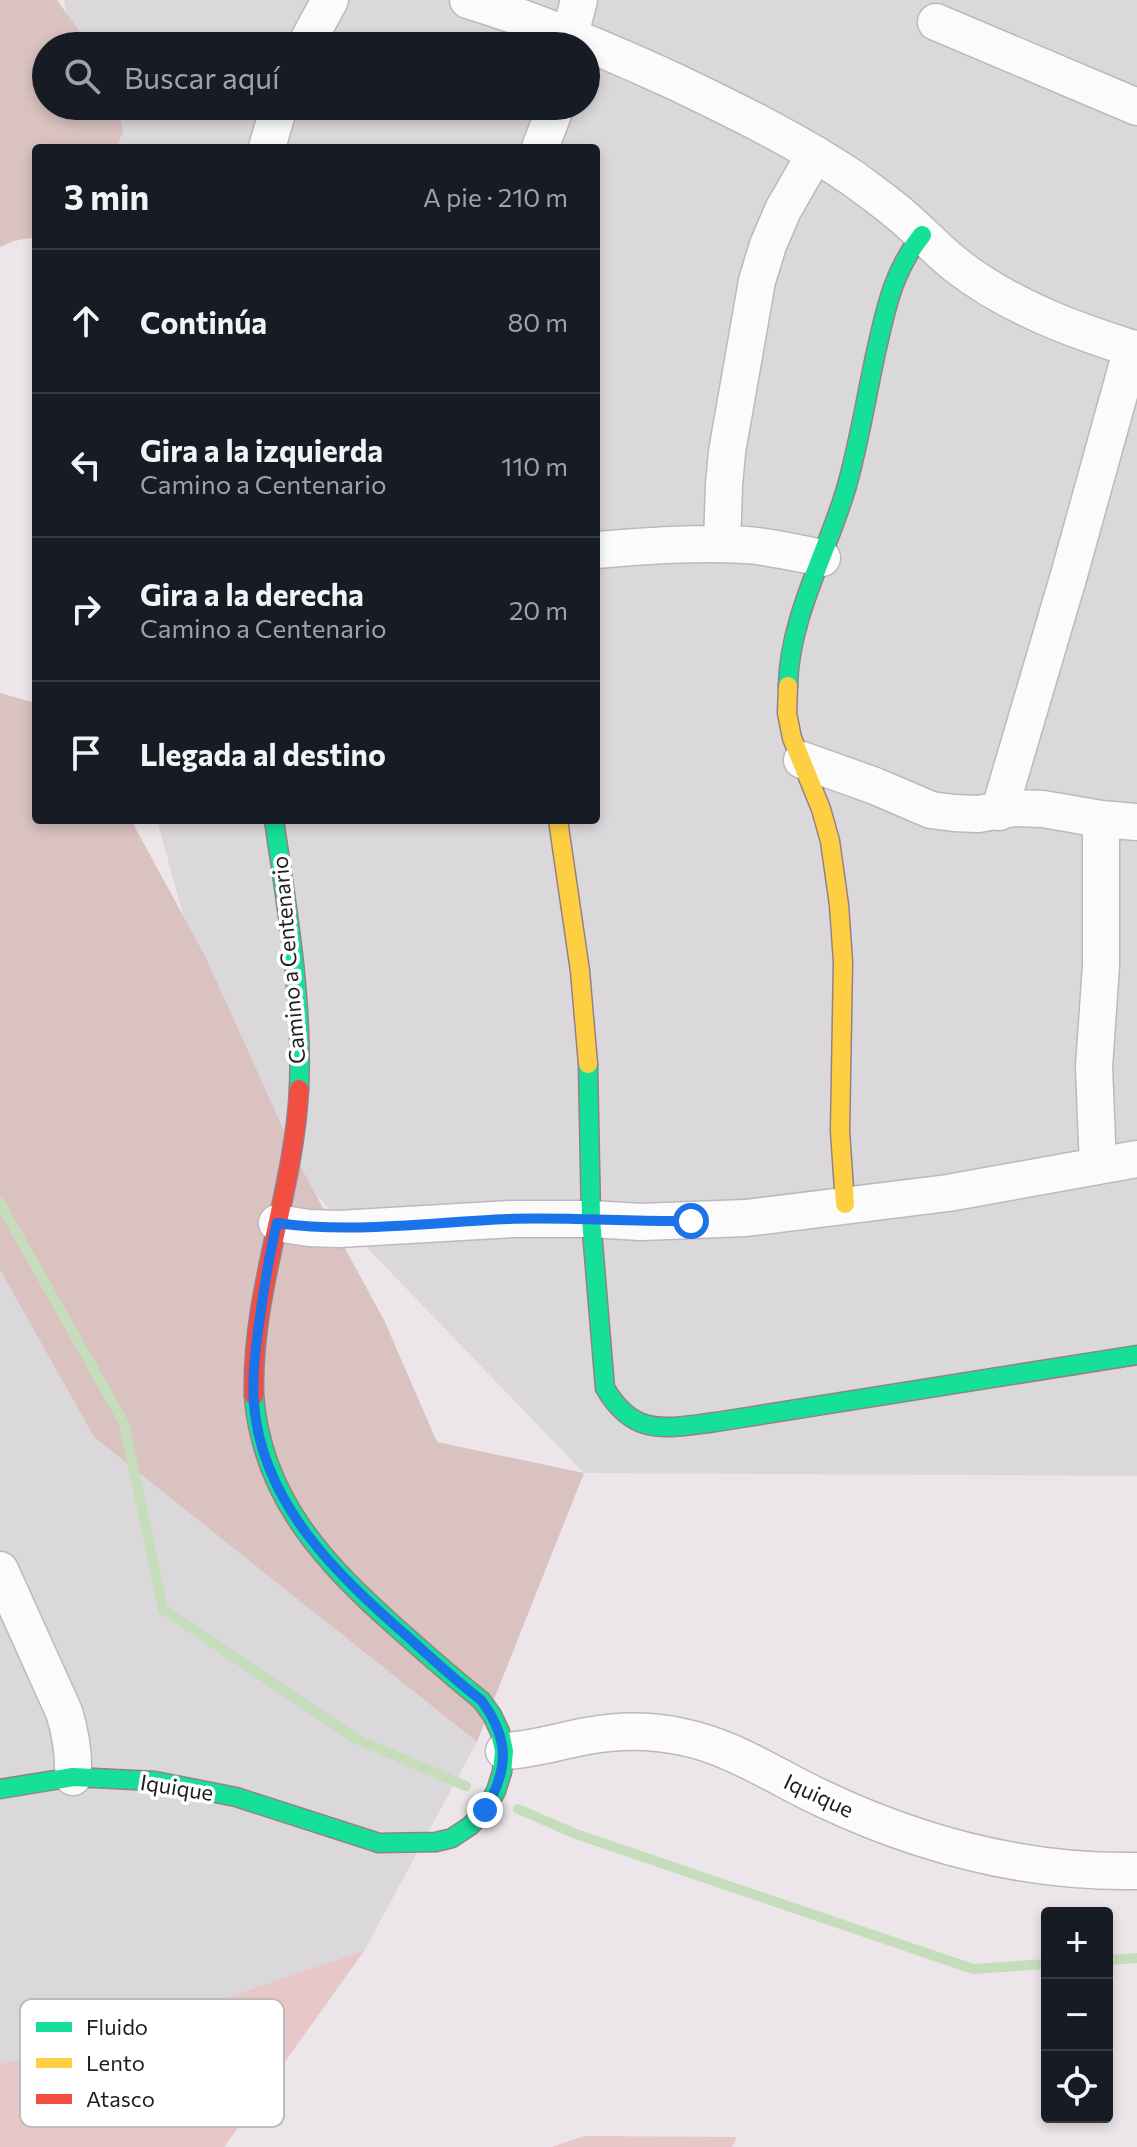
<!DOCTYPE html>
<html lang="es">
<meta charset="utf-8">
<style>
body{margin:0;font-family:Commissioner,sans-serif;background:#20242c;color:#f1f3f6}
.controls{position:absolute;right:24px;bottom:24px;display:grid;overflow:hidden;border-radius:8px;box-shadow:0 4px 12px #0003}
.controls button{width:72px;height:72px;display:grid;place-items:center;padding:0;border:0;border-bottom:2px solid #363941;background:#171b24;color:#f1f3f6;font:40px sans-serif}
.stop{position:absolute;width:24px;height:24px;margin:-18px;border:6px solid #1a73e8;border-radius:50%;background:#fff}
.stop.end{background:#1a73e8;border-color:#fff;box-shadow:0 2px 8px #0008}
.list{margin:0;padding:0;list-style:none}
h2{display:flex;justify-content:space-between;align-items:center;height:104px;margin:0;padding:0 32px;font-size:34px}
h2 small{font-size:26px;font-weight:400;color:#9ea1a6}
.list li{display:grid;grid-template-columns:52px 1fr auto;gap:24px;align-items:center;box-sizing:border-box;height:144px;padding:0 32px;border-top:2px solid #363941}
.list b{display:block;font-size:30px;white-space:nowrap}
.list p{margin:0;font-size:26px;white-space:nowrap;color:#9ea1a6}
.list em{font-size:26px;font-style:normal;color:#9ea1a6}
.icon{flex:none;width:44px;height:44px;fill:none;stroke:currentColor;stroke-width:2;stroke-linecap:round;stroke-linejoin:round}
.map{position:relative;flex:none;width:1137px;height:2147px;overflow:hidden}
.search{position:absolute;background:#171b24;box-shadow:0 4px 12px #0003;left:32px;top:32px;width:568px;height:88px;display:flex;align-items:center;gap:20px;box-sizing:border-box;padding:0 28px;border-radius:44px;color:#9ea1a6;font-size:30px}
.panel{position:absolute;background:#171b24;box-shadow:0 4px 12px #0003;left:32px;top:144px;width:568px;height:680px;border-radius:8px}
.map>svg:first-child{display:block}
.residential{fill:#dbd8db}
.grass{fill:#e8c7c9}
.forest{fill:#d9c2c0}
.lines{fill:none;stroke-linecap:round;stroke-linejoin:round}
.stream{stroke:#c6ddbc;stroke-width:10}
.street-casing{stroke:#bcb9bc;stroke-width:39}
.fast-casing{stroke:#958089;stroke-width:21}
.slow-casing{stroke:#958089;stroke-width:21}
.jam-casing{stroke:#958089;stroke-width:21}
.street{stroke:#fcfbfc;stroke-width:36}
.fast{stroke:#16e098;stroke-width:18}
.slow{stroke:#ffcf43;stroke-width:18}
.jam{stroke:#f24e42;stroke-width:18}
.route{stroke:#1a73e8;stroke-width:10}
.labels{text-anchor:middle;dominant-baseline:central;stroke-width:7;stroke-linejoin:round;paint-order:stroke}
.street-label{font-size:22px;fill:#1e1e1e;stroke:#fff}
.key{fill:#fff;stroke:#bcbcbc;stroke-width:2}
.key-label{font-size:22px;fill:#1e1e1e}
</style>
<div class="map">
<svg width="1137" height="2147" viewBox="0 0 1137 2147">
<rect width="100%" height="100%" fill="#ece6eb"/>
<path class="residential" d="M64,0H1137V1476L584,1473L237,1113L157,820H596V148H90L83,106H586V46H72Z
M0,1270L94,1437L477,1742L364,1951L224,2147H0Z"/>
<path class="grass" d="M364,1951L224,2147H0V2064L87,2045Z
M584,2136L737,2137L732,2147H552Z"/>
<path class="forest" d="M0,0H57L90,46H46V106H118L123,132L116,148H36V237L13,241L0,247Z
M0,693L36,703V820H131L206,958L299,1164L384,1320L437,1442L584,1473L477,1742L94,1437L0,1270Z"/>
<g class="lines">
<path class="stream" d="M0,1203L124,1423L163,1609L356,1739L466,1786
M518,1809L576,1834L973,1969L1047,1964
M1107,1960L1137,1958"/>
<g class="street-casing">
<path id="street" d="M468,0C540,22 609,51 678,83C738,112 798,141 854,179C870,191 887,203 902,216C921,232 937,250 956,265C1010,307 1073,330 1137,350
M936,22L1137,107
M305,46L330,0
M567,46L579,0
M267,148L279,106
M540,148L556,106
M722,544L724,485L727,452L757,281L768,245L783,210L815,154
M596,550C646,546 697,542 747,545C772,547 797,553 822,558
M802,760L875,786L931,810L954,813L978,814L1014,808L1043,809L1101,819L1137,822
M999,812L1069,575L1132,348
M1098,1166L1094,1067L1101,966V819
M277,1223L309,1228L339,1229L512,1219H591L641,1222L746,1218L948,1193L1137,1159
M0,1570L64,1712C71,1734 74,1754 73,1777
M504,1751C533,1750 559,1741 587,1736C619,1730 651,1730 683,1737C733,1747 776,1777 821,1798C920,1845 1027,1873 1137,1871"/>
</g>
<g class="fast-casing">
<path id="fast" d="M788,686C789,618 827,553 846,489C859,444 866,398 876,352C886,308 893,271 922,235
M274,820C287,909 303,998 299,1089
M588,1064L591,1219L605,1388C634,1438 666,1428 716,1422L1137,1355
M0,1789L73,1777L155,1781L236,1797L379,1843L436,1842L452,1838L470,1826L485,1810L496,1791L502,1772L504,1751L500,1732L492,1715L481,1700C452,1677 425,1653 397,1628C325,1564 262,1498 254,1396"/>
</g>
<g class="slow-casing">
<path id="slow" d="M788,686L787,713L792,738L821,809L830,841L839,905L843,962L840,1131L845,1204
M558,820L580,971L588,1064"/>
</g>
<g class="jam-casing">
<path id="jam" d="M254,1396C251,1291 294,1193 299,1089"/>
</g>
<use href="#street" class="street"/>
<use href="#fast" class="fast"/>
<use href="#slow" class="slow"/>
<use href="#jam" class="jam"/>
</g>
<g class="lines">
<path class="route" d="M485,1810C509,1769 510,1739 481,1700C455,1680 431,1658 407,1636C336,1574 262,1503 254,1404C252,1379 255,1355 258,1331C263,1294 268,1259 277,1223C354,1234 431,1222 508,1219C569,1217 630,1222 691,1221"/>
</g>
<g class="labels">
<g class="street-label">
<text transform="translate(288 960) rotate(-95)">Camino a Centenario</text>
<text transform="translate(177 1787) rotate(9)">Iquique</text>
<text transform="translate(819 1795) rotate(25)">Iquique</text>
</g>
</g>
<rect x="20" y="1999" width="264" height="128" rx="12" class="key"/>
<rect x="36" y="2022" width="36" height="10" fill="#16e098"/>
<rect x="36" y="2058" width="36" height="10" fill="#ffcf43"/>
<rect x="36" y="2094" width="36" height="10" fill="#f24e42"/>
<g class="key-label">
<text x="86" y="2035">Fluido</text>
<text x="86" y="2071">Lento</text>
<text x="86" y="2107">Atasco</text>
</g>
</svg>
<div class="controls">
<button>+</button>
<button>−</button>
<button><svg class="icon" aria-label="locate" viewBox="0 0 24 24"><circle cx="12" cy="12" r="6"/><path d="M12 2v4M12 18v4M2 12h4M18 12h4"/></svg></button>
</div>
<div class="stop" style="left:691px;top:1221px"></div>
<div class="stop end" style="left:485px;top:1810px"></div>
<div class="search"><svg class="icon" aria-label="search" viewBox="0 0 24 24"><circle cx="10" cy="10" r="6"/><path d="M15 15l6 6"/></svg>Buscar aquí</div>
<section class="panel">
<h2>3 min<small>A pie · 210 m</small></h2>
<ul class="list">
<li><svg class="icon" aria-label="ahead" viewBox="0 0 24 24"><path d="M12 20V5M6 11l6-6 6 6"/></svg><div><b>Continúa</b></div><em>80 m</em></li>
<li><svg class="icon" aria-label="left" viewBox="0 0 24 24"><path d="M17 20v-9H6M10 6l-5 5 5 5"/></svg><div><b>Gira a la izquierda</b><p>Camino a Centenario</p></div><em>110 m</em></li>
<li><svg class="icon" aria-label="right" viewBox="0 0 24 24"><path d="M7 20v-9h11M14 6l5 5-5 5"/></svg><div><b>Gira a la derecha</b><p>Camino a Centenario</p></div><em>20 m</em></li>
<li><svg class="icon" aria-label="arrive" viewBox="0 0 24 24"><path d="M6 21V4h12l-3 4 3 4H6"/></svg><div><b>Llegada al destino</b></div></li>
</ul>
</section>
</div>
